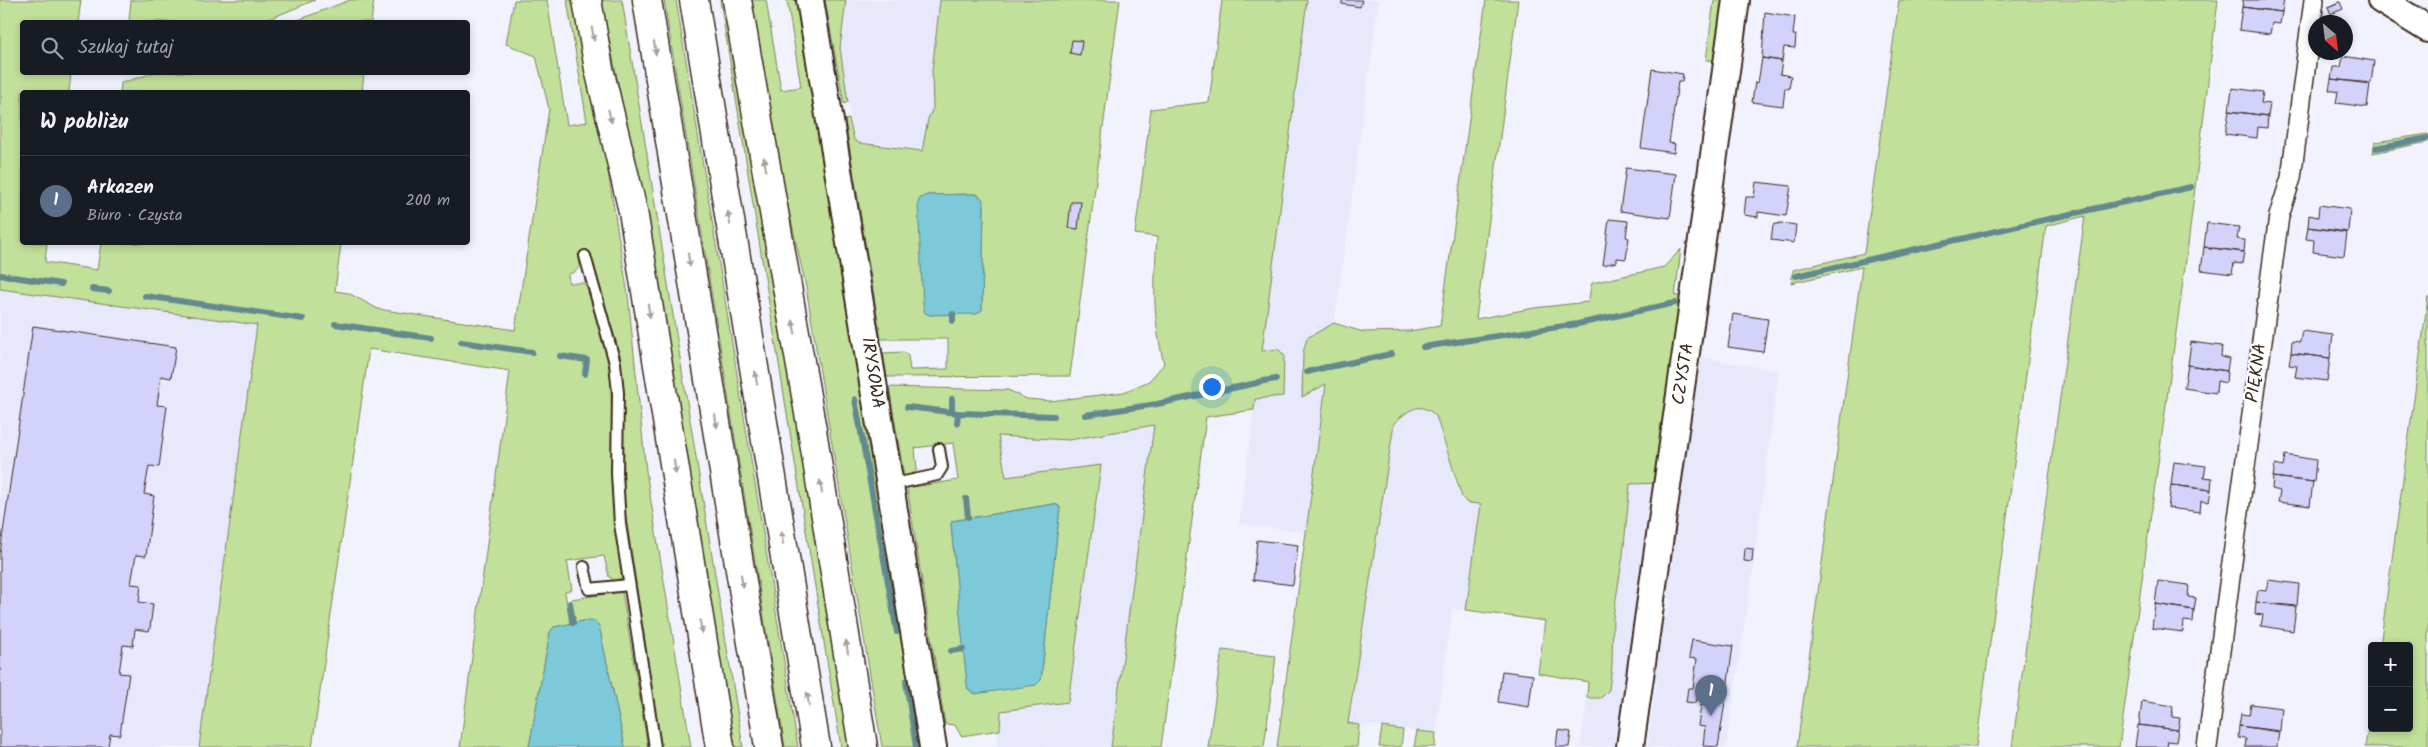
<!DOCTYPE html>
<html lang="pl">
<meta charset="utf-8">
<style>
body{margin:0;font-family:Kalam,sans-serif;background:#242831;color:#f1f3f6}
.controls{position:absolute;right:15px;bottom:15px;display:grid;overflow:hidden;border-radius:5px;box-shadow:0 2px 8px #0003}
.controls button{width:45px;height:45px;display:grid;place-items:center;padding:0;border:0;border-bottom:1px solid #363941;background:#171b24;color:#f1f3f6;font:25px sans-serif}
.compass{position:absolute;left:2308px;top:15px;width:45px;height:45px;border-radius:50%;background:#171b24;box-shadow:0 2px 8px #0003;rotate:152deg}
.you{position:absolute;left:1211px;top:386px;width:18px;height:18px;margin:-12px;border:4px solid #fff;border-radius:50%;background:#1a73e8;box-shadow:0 0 0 8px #1a73e833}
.badge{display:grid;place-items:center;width:32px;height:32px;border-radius:50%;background:#d1495b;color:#fff;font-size:16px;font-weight:700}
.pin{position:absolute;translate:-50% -41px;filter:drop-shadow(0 1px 2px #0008)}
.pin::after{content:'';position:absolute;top:26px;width:18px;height:15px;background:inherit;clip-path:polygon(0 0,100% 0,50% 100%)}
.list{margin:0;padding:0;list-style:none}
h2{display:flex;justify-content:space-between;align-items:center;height:65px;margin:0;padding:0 20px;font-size:21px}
h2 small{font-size:16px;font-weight:400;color:#9ea1a6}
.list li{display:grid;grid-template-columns:32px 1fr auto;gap:15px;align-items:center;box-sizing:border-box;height:90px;padding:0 20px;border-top:1px solid #363941}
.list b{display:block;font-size:19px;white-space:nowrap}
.list p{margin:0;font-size:16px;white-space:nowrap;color:#9ea1a6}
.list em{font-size:16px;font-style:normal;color:#9ea1a6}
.icon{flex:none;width:28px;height:28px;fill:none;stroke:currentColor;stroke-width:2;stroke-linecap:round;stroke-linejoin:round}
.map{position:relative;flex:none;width:2428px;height:747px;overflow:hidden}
.search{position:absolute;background:#171b24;box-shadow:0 2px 8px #0003;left:20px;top:20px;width:450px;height:55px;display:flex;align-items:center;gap:12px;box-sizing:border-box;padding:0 18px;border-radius:5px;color:#9ea1a6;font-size:19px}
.panel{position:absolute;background:#171b24;box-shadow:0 2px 8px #0003;left:20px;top:90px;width:450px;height:155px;border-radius:5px}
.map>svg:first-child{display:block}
.built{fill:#e8e8fd}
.green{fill:#c1e099;stroke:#7e855c;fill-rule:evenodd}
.water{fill:#7cc9da;stroke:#62898f}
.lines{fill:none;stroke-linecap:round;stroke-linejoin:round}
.stream{stroke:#62898f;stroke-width:6}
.building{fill:#d2d2fb;stroke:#3b2a1e}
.lane-casing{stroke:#3b2a1e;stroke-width:14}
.street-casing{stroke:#3b2a1e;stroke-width:22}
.secondary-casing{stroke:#3b2a1e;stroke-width:30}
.highway-casing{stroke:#3b2a1e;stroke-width:31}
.lane{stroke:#fff;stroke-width:10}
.street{stroke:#fff;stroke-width:19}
.secondary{stroke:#fff;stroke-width:26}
.highway{stroke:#fff;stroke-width:28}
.oneway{fill:#a79f9a}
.labels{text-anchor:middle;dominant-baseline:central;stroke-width:4.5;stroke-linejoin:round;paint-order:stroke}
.street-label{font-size:18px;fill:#3b2a1e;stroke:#fff}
</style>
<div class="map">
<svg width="2428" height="747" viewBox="0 0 2428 747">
<rect width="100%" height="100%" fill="#f2f2fe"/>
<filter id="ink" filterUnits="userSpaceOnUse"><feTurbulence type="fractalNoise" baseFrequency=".02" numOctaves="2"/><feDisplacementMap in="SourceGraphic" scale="10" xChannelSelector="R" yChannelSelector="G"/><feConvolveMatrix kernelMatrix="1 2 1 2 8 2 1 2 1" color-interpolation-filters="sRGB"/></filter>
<g filter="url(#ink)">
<path class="built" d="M846,0H940L932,71L933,108L928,119L922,151L869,145L854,140L840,48Z
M1307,0H1379L1306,532L1239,524Z
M0,289L257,325L199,747H0Z
M1701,357L1779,371L1752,576L1726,747H1647L1657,682L1651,679L1661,618L1668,615L1670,599L1665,590Z
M1419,407L1428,408L1436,416L1456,485L1467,503L1481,504L1466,610L1452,609L1436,733L1348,723L1394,423L1408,410Z
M1154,425L1111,747H997L1001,711L1070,694L1101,466L1005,477L998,436L1069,440Z
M1630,483H1659L1621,747H1580L1587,698L1595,699L1609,690L1612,665L1613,617L1623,556Z"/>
<path class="green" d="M0,0H81L78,22H22V72L71,73L69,92H22V242L47,243L45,262L97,270L101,243H341L335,291L348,293L378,309L515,330L549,109L536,56L506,44L514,0H547L567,125L587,122L567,0H580L628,295L646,471L691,747H661L624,504L623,381L620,354L588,252L578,254C581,265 580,272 568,274L569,283H583L589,289L606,347L611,382L613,505L623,577L615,581L609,577L604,556L567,561L572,590L565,592L570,624L554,627L550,632L529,747H460L510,371L369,349L312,747H199L257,325L0,289V100L2,97H0Z
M131,0H315L262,22H129Z
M350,0H374L371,22H293Z
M601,0H622L743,747H732L643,204Z
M664,0H676L798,747H785Z
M720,0H730L851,747H841Z
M750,0H766L781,90L801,87L787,0H800L924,747H882L806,287L776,153Z
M825,0H846L840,48L848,102L844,104Z
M940,0H1120L1070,376L887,377L883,353L904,352L908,356L910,370L948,369V339H881L845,120L849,119L854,140L859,143L922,151L928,119L933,108L932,71ZM975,194L979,195L984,205L982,309L930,315L927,195Z
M1222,0H1307L1262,351L1278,349L1284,355L1283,396L1255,399L1254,410L1206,417L1161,747H1111L1154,425L1069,440L998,436L1006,477L1101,465L1068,702L1001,711L1000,730L961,736L955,725L945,724L907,488L958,480L953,443L915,448L917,470L910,476H904L889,387L1008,390L1027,399L1050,401L1124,392L1149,381L1164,364C1152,315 1154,286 1157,237L1135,234L1151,109L1209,102ZM1053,504L1058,505L1060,507L1041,680L968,689L951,525L952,521Z
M1486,0H1518L1476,319L1534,308L1588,302L1592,283L1664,267L1681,249L1675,296L1685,295L1659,483L1630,484L1623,556L1613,617L1612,665L1609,690L1601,698H1587L1588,682L1538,673L1545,621L1466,610L1481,504L1467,503L1462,497L1436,416C1419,400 1409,410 1394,423L1348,723L1359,725L1357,747H1277L1326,384L1302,397L1303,353L1307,338L1334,323L1363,332L1409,331L1440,326Z
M1714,0H1728L1720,61L1706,60Z
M1899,0H2218L2188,245L2119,747H2012L2085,216L2046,226L1976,747H1797L1862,267L1791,283L1793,270L1864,253Z
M153,73V72L364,73L362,92H120L121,83Z
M2428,134V142L2373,153L2375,142Z
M2428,297V747H2365L2372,702V728H2409V646H2380Z
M622,592L648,747H625L599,626L583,621L575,623L571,599Z
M1222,650L1276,656L1264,747H1208Z
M1382,727L1403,730L1401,747H1379Z
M1417,731L1436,733L1435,747H1414Z"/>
<path class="water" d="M975,194L982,198L984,205L982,310L977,314L930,315L925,313L923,306L918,203L920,198L927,195Z
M1054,504L1060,507L1041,680L1036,685L975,694L968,689L967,685L951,525L952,521Z
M583,621H595L599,626L625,747H529L550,632L554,627Z"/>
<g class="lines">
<path class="stream" d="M2376,148L2428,138
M0,275L61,284
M1796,276L2191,187
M92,289L109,291
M145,296L303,319
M953,321V314
M335,324L431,338
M461,342L532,352
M1423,347L1578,324L1675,303
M560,356L587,360L585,374
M1329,367L1391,354
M1307,372L1327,367
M1258,382L1276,379
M855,399L897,632
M907,407L958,413L1054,416
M952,412V399
M1085,415L1157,404L1257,383
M957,423L958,413
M966,499L968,517
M570,603L573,623
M951,651L963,649
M906,681L916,747"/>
</g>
<path class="building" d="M1342,0H1362L1360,7L1342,4Z
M2243,0H2284L2282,12L2242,7Z
M2340,2L2343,9L2331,14L2328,7Z
M2242,7L2282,12L2280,24L2272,23L2270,34L2239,30Z
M1765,12L1795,17L1793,35H1796L1795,48L1784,47L1782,61L1762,58Z
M1072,40L1082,41L1080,55L1070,53Z
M2343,56L2374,61L2371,83L2331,79L2333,67H2341Z
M1762,58L1782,61L1780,74L1791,76L1789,89L1785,88L1783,106L1752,102L1755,82L1758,83Z
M1652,69L1683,74L1682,82H1678L1669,143L1675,144L1674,153L1641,148Z
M2331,79L2370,84L2367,107L2336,103L2338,92L2329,90Z
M2232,88L2263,92L2261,103L2270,104L2268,116L2229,111Z
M2229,111L2268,116L2267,128L2258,127L2257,138L2225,134Z
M1626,168L1676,174L1670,218L1620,211Z
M1756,182L1791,186L1786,216L1758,212V217L1744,215L1746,197H1754Z
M1071,202H1081L1078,229L1068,228Z
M2319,205L2350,209L2348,232L2308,227L2309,215L2318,217Z
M1609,219L1628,221L1626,237L1629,238L1626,259L1617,258V262L1603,265Z
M1781,223L1796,225L1794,243L1771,240L1773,225Z
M2207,223L2239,227L2237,239L2245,240L2244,252L2204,247Z
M2308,227L2347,233L2344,256L2313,252L2314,240L2306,239Z
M2204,247L2244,252L2242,264L2234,263L2232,274L2201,270Z
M1733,314L1768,319L1763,352L1728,347Z
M33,326L176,347L171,378L161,376L157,405L167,406L159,467L149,466L144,494L154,496L146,556L136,555L131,584L141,585L139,602L153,604L150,628L149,631L135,629L133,646L123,645L119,673L129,674L122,720L120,735L110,734L108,747H0V553Z
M2302,331L2333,335L2330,358L2291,353L2292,341L2300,342Z
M2191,342L2222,346L2221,357L2229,359L2227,371L2188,365Z
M2291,353L2330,358L2327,381L2295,377L2297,366L2289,365Z
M2188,365L2227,371L2226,383L2217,381L2216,393L2184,388Z
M2285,455L2316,460L2314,482L2273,477L2275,465L2283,467Z
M2174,462L2206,466L2204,477L2212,478L2211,490L2171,485Z
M2273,477L2313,482L2310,506L2278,502L2280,491L2272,489Z
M2171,485L2211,490L2209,502L2201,501L2200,512L2168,508Z
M1257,540L1298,545L1293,585L1253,580Z
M1745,548L1753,549L1752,562L1744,561Z
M2268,580L2299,584L2297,606L2256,602L2258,590L2266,591Z
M2158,581L2189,585L2188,597L2196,598L2194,610L2155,604Z
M2256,602L2296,607L2293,631L2261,626L2263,615L2255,614Z
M2155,604L2194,610L2193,622L2184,621L2183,632L2152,628Z
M1692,640L1733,646L1726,696L1718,695L1717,702L1696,699L1695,703L1686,702L1688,688H1693L1697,659L1689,658Z
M1502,671L1533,675L1529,707L1498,702Z
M1718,695L1726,696L1718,747L1703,746L1705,727L1698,726L1701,705L1709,706L1710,701L1717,702Z
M2142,701L2173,706L2172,717L2180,718L2178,730L2139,725Z
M2251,704L2282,708L2280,731L2239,726L2241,714L2249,715Z
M2138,725L2178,730L2176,742L2168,741L2167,747H2135Z
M2239,726L2279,732L2277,747H2245L2246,739L2238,738Z
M1558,730L1571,732L1569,747H1556Z"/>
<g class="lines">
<g class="lane-casing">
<path id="lane" d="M585,256L615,363L618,393L617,474L620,524L655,747
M890,485L937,475L942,467L939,449
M584,567L589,589L629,585"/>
</g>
<g class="street-casing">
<path id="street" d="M2207,747L2279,216L2291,178L2314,0"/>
</g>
<g class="secondary-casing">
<path id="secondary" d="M810,0L933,747
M2381,0L2428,29
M1630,747L1736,0"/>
</g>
<g class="highway-casing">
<path id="highway" d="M587,0L599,69L633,211L720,747
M647,0L769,747
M694,0L816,747
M737,0L812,430L863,747"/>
</g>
<use href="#lane" class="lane"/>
<use href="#street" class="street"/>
<use href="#secondary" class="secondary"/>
<use href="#highway" class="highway"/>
</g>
<defs><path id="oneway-solid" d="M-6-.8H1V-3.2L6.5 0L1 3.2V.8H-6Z" transform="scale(1.25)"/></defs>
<g class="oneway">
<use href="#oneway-solid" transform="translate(593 34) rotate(80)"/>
<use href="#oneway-solid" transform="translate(655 48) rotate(81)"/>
<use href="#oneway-solid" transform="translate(610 116) rotate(76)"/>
<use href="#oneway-solid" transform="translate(765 164) rotate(-100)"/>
<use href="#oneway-solid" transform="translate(729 218) rotate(-99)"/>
<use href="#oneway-solid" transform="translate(689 260) rotate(81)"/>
<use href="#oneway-solid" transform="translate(649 311) rotate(81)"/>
<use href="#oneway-solid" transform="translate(794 327) rotate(-100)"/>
<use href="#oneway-solid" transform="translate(756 378) rotate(-99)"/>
<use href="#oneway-solid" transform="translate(716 421) rotate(81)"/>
<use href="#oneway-solid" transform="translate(675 467) rotate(81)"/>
<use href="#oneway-solid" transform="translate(821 487) rotate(-99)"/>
<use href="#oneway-solid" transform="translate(782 538) rotate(-99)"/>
<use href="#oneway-solid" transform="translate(742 581) rotate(81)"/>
<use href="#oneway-solid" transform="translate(701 627) rotate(81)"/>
<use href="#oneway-solid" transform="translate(847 647) rotate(-99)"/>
<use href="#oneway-solid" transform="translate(808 699) rotate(-99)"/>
</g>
</g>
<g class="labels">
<g class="street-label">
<text transform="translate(872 373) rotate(81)">IRYSOWA</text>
<text transform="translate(2257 373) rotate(-82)">PIĘKNA</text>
<text transform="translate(1684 374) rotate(-81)">CZYSTA</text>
</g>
</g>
</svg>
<div class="controls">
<button>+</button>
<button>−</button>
</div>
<svg class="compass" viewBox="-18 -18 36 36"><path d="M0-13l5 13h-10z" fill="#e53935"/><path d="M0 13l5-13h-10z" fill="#9ea1a6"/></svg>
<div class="you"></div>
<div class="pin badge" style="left:1711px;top:716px;background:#5c6f8a">1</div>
<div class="search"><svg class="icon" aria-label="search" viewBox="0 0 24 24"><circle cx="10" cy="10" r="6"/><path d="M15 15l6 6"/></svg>Szukaj tutaj</div>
<section class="panel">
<h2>W pobliżu<small></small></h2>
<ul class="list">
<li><span class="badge" style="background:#5c6f8a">1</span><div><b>Arkazen</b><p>Biuro · Czysta</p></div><em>200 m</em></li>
</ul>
</section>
</div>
